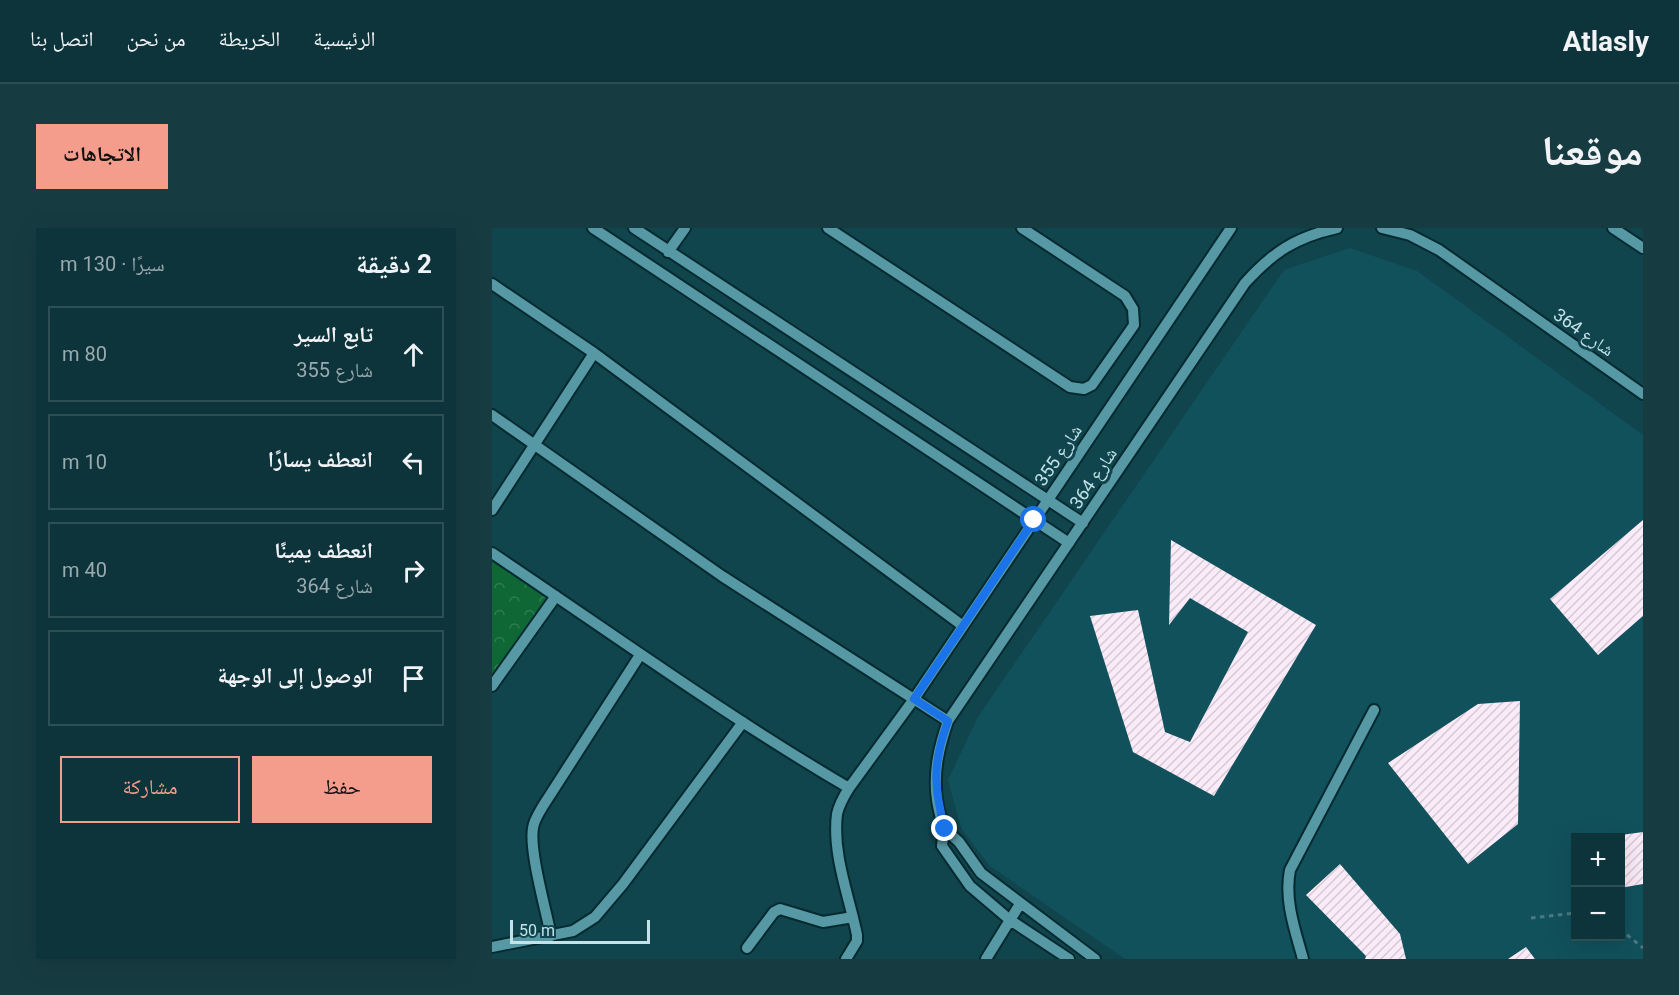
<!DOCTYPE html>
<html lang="ar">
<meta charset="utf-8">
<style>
body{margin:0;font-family:Roboto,"Noto Naskh Arabic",sans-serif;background:#163c42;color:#f1f3f6;direction:rtl}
.controls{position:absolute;right:18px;bottom:18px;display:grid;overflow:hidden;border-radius:0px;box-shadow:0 6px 24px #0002}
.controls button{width:54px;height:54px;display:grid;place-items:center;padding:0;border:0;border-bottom:2px solid #2d4f54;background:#0d343a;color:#f1f3f6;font:30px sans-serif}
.scale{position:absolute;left:18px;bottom:15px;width:140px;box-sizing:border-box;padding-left:6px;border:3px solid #c3e2e9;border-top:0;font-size:16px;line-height:21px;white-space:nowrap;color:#c3e2e9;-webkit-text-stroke:4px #11454e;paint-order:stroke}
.stop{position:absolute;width:18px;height:18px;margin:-14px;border:4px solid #1a73e8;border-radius:50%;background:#fff}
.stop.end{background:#1a73e8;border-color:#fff;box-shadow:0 2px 6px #0008}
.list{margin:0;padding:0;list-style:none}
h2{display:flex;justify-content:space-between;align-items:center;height:78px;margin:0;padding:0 24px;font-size:26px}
h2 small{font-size:20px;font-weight:400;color:#9aaaaf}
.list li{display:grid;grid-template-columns:39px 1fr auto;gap:18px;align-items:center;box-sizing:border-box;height:96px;margin:0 12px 12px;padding:0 12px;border:2px solid #2d4f54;border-radius:0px}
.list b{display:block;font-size:22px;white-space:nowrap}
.list p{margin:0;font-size:20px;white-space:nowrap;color:#9aaaaf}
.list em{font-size:20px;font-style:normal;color:#9aaaaf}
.actions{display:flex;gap:12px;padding:18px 24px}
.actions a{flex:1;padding:14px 0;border:2px solid #f49d8c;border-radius:0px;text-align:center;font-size:21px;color:#f49d8c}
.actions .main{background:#f49d8c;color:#111}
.icon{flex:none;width:33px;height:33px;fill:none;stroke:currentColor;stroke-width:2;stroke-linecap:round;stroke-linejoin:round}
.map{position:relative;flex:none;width:1151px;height:731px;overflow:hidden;direction:ltr;border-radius:0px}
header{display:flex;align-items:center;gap:36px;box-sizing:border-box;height:84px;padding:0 30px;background:#0d343a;border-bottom:2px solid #2d4f54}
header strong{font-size:28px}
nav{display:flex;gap:33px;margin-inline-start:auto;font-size:21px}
.intro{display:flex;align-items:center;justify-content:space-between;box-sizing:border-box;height:144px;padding:0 36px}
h1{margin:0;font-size:42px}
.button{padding:15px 27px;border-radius:0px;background:#f49d8c;color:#111;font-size:21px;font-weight:700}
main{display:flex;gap:36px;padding:0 36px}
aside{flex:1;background:#0d343a;border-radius:0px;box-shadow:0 6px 24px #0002}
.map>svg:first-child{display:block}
.built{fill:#11515c;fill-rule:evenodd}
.park{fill:url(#park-crowns)}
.building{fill:url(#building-hatch)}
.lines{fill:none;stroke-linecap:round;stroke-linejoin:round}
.minor-casing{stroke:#052a30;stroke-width:14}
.path{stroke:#4c7981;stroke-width:3;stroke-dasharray:4.5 4.5;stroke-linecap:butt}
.minor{stroke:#5798a5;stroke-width:10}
.route{stroke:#1a73e8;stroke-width:8}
.labels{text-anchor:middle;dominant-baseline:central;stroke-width:6;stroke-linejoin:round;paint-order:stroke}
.street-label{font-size:18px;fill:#c3e2e9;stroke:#11454e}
</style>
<header>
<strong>Atlasly</strong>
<nav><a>الرئيسية</a><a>الخريطة</a><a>من نحن</a><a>اتصل بنا</a></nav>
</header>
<div class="intro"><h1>موقعنا</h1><a class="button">الاتجاهات</a></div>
<main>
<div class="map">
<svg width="1151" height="731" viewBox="0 0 1151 731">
<defs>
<pattern id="park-crowns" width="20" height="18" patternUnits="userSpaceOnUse" patternTransform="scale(1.5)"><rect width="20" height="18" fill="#0e6734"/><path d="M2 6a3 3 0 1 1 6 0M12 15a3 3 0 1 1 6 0" fill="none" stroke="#2f7c51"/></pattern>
<pattern id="building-hatch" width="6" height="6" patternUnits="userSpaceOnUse" patternTransform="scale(1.5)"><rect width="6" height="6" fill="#fbebf8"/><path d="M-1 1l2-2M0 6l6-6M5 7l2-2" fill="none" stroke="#d4cad4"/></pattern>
</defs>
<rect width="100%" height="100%" fill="#11454e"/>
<path class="built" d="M858,20L925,43L1151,207V731H633L498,638L469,600L456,552L486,489L792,42ZM1084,610H1128V708H1084Z"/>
<path class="park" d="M0,329L60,370L0,462Z"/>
<path class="building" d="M1151,292V388L1106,427L1058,371Z
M679,312L824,397L722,568L641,524L598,388L646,382L673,504L698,514L756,404L698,370L677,397Z
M1028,473L1026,596L976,636L896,535L986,476Z
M1151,604V656L1128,660V610L1122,608Z
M848,636L908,706L914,731H873L874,728L814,667Z
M1034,719L1043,731H1016Z"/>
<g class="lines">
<g class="minor-casing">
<path id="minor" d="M101,0L577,315
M142,0L591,295
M336,0L578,159L592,161L600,157L642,97L641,81L633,68L530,0
M890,0L918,7L947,22L1151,166
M1121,0L1151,20
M176,24L193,0
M0,56L102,125L471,398
M0,187L230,348L456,493
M0,282L102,125
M0,325C118,404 234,488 357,560
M0,458L64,368
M453,601L467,614L489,645L603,731
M59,708C54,682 37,623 41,600C42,592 47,585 51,578L148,427
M0,719L81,703L103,689L131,656L251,494
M255,720L282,684L288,681L331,694L361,689
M354,731L365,713V707C357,668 340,626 345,586C347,577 352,568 357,560L422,471L739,0
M494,731L528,676
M577,731L518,692L478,658L450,618C453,596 448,592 445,572C441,544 447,519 456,493L753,55C781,24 804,9 845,0
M811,731C803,702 792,672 798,642L882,482"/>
</g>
<path class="path" d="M1039,690L1084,685
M1128,701L1151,720"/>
<use href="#minor" class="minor"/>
</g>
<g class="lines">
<path class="route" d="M453,601C441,559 441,534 456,493L422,471L542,292"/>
</g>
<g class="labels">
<g class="street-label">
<text transform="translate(1092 104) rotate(35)">شارع 364</text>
<text transform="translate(566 227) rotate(-56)">شارع 355</text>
<text transform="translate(601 250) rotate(-56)">شارع 364</text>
</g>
</g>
</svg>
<div class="controls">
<button>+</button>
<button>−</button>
</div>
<div class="scale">50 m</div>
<div class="stop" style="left:542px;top:292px"></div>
<div class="stop end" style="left:453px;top:601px"></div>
</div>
<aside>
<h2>2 دقيقة<small>سيرًا · 130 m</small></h2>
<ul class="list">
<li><svg class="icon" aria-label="ahead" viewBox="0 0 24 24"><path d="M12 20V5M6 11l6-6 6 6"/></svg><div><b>تابع السير</b><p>شارع 355</p></div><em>80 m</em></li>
<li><svg class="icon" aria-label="left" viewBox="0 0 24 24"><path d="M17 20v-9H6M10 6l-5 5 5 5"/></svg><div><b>انعطف يسارًا</b></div><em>10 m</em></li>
<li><svg class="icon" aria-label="right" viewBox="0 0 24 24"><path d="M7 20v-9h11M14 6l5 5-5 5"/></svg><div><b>انعطف يمينًا</b><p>شارع 364</p></div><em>40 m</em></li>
<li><svg class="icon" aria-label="arrive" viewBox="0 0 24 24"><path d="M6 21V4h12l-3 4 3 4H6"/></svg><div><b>الوصول إلى الوجهة</b></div></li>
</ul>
<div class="actions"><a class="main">حفظ</a><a>مشاركة</a></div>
</aside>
</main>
